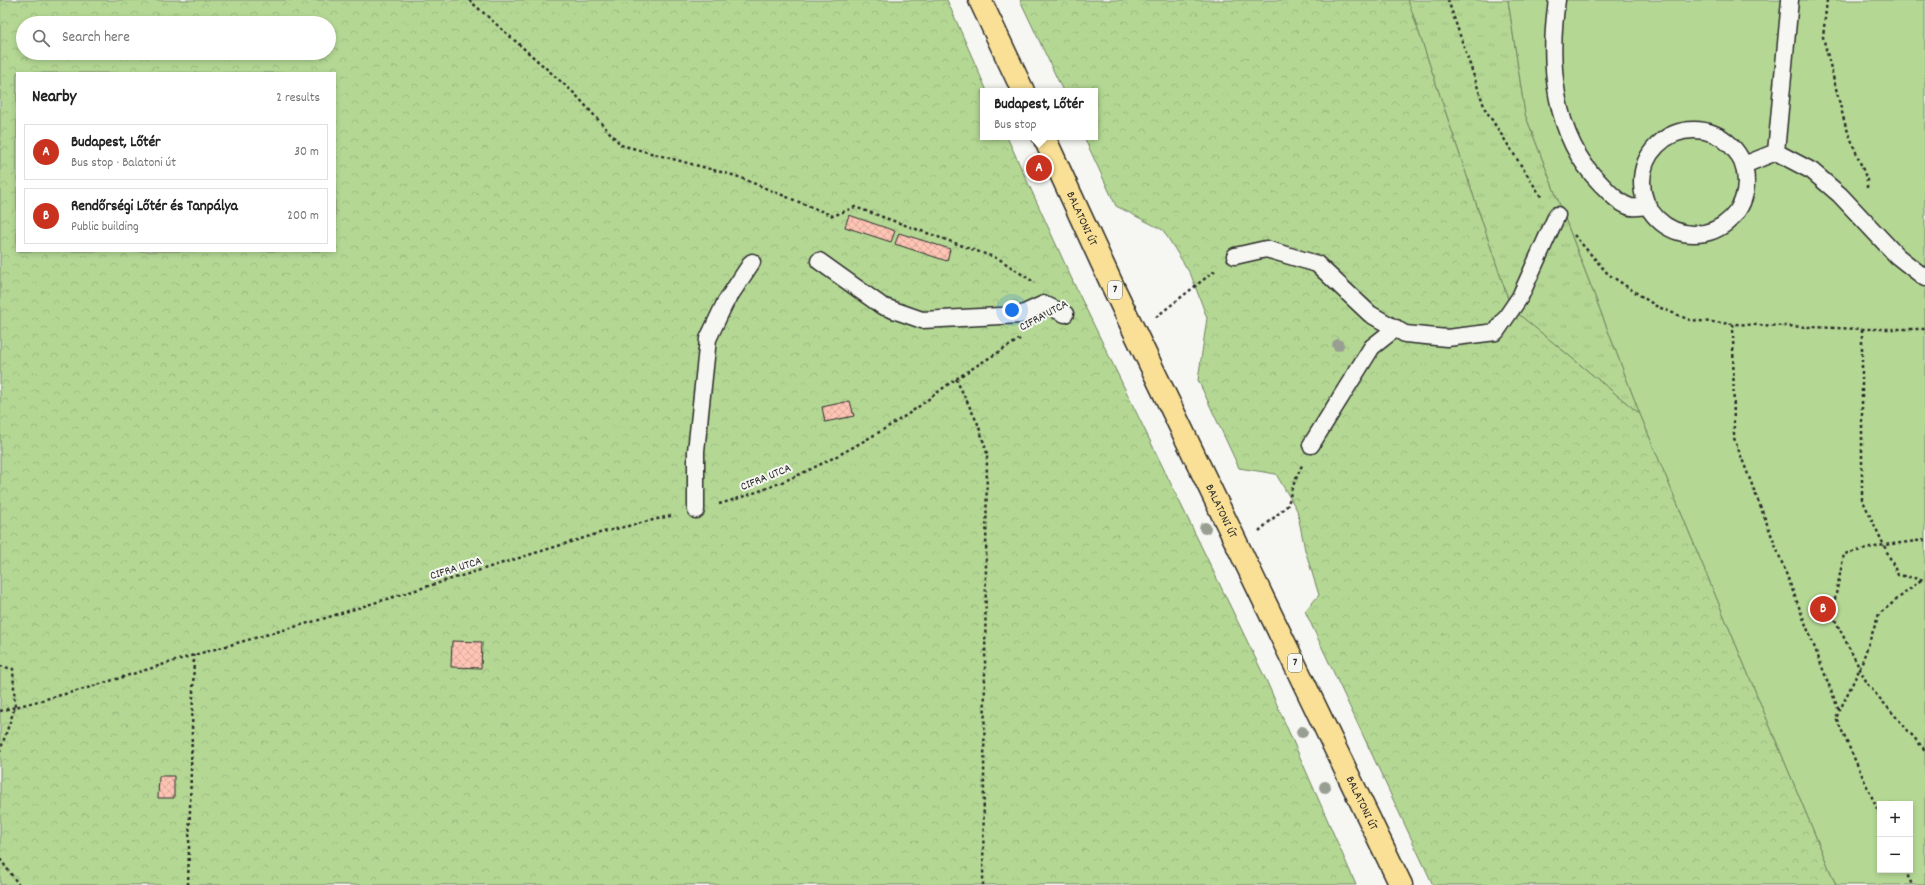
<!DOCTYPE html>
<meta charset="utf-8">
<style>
body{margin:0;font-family:Dekko,sans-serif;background:#f6f6f6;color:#222}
.controls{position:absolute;right:12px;bottom:12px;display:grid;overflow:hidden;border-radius:0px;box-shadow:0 2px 6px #0003}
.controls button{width:36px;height:36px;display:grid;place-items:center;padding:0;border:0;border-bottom:1px solid #e0e0e0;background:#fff;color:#222;font:20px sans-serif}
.you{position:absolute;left:1012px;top:310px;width:14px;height:14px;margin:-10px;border:3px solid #fff;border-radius:50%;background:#1a73e8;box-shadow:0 0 0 6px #1a73e833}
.badge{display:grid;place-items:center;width:26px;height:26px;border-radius:50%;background:#c8321e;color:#fff;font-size:13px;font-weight:700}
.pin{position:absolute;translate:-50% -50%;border:2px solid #fff;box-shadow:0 1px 4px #0006}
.popup{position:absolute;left:980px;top:88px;width:118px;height:52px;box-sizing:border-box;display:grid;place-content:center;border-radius:0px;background:#fff;filter:drop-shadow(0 1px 3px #0005);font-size:13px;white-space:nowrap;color:#767676}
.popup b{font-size:15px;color:#222}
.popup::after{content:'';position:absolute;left:50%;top:100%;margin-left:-8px;border:8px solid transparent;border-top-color:#fff}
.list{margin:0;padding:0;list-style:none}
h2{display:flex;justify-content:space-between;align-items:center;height:52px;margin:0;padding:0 16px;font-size:17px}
h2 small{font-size:13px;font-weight:400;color:#767676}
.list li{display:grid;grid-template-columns:26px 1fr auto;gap:12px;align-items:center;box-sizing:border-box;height:56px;margin:0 8px 8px;padding:0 8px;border:1px solid #e0e0e0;border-radius:0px}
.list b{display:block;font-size:15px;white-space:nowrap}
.list p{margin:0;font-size:13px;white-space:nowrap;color:#767676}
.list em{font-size:13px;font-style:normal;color:#767676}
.icon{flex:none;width:22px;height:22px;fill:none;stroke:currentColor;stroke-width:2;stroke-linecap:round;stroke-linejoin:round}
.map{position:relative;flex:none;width:1925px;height:885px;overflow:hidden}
.search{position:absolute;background:#fff;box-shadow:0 2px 6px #0003;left:16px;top:16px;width:320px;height:44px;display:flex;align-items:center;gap:10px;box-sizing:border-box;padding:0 14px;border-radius:22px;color:#767676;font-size:15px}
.panel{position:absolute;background:#fff;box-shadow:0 2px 6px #0003;left:16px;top:72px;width:320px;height:180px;border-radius:0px}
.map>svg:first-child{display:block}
.grass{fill:url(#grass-tufts);stroke:#708260}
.forest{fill:url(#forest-crowns);stroke:#708260;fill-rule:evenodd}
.pitch{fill:#b4d894;stroke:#708260;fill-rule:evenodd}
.building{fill:url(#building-cross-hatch);stroke:#2b2b2b}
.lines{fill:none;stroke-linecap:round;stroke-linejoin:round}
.lane-casing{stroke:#2b2b2b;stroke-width:19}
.primary-casing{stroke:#2b2b2b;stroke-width:25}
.path{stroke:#2b2b2b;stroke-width:2.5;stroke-dasharray:3 3;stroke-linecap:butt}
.lane{stroke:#f6f6f2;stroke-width:16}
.primary{stroke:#f9e096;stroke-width:22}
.tree{fill:#999e93}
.labels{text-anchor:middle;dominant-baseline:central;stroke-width:4;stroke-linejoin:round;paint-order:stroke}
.shield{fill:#f6f6f2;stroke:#686867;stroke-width:1}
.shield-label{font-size:11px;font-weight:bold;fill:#2b2b2b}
.street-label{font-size:12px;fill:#2b2b2b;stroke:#f6f6f2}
</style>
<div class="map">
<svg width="1925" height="885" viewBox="0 0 1925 885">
<defs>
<pattern id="grass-tufts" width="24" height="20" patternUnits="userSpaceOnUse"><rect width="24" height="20" fill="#b4d894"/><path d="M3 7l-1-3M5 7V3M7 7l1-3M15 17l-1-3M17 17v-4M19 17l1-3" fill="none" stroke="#9bba80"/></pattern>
<pattern id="forest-crowns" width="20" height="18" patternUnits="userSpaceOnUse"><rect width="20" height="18" fill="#b4d894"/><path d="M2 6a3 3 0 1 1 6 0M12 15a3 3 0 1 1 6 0" fill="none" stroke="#9bba80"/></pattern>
<pattern id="building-cross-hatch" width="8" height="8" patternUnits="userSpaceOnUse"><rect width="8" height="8" fill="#fec4b4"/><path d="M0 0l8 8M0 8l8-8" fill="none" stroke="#daa99b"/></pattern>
</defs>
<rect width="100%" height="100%" fill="#f6f6f2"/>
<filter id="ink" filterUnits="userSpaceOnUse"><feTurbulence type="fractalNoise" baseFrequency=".025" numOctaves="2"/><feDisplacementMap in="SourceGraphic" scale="8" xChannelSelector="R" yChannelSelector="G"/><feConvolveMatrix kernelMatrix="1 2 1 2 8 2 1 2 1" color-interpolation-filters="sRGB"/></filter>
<g filter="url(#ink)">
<path class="grass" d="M1408,0H1508L1525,114L1640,414L1511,308Z"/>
<path class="forest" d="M0,0H947L987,91H983V137H1007L1075,286L1267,682L1356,885H0ZM23,23H329V53H23ZM17,73H335V251H17Z
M1020,0H1408L1511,308L1640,414L1836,885H1433L1305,611L1319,595L1305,550L1297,510L1276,474L1239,468L1198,380L1207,318L1191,275L1163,230L1116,206L1084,137H1095V91H1063Z"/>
<path class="pitch" d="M1508,0H1925V885H1836L1640,414L1525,114ZM1880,804H1910V870H1880Z"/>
<path class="building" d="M849,215L895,231L891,242L845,227Z
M899,233L950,249L947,261L895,244Z
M850,401L854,416L825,422L822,407Z
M452,641L482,642L481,668L451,667Z
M159,776H174V798H158Z"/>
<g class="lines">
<g class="lane-casing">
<path id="lane" d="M1557,0C1548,62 1553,136 1600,183C1608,191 1617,202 1628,206C1633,209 1643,206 1649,206
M1790,0L1776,152L1812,171L1840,195L1897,256L1925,278
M1642 182a52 52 0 1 1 104 0a52 52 0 1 1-104 0Z
M1744,165L1776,152
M1235,256L1266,249L1317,264L1370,314L1405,334L1447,338L1496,332L1520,297L1557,215
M819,261L882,306L922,320L1020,315L1044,304L1065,314
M1311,445L1372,347L1396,328
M696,510V451L708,339L725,303L752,262"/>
</g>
<g class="primary-casing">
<g id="primary">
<path d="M980,0L1023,91"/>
<path id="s1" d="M1044,137L1115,291L1401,885"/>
</g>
</g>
<path class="path" d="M469,0L575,94L621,145L736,176L833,216L855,207L999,259L1035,283
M1448,0L1485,109L1542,198
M1827,0L1823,37L1845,124L1867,180V189
M1574,235L1608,274L1656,306L1690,320L1733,324L1862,329H1925
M1156,317L1217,269
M1733,324L1734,438L1839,711
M1862,329V499L1898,575L1925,580
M956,379L978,424L987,453L983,885
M719,504C784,486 845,454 902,418C921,406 938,391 956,379C977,365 999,352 1020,339
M1259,531L1288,505L1292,488L1302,465
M1925,540L1884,545L1844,554L1832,614L1868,685L1925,750
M0,666L13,669L15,707L0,751
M0,711L84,689L194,655L319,620L603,532L674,515
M1880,815L1836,718L1860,668L1879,614L1921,580
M0,859L19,885
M1905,870L1912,885
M188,885L194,655"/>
<use href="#lane" class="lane"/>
<use href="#primary" class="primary"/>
</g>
<g class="tree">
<circle cx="1338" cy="345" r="6"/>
<circle cx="1205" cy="528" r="6"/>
<circle cx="1302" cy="732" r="6"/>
<circle cx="1325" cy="787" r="6"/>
</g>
</g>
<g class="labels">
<g class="shield">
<rect x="1108" y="281" width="14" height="18" rx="3"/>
<rect x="1288" y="654" width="14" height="18" rx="3"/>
</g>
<g class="shield-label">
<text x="1115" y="290">7</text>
<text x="1295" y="663">7</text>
</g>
<g class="street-label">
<text stroke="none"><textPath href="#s1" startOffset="90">BALATONI ÚT</textPath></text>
<text transform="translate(1044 316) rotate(-28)">CIFRA UTCA</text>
<text transform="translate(766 478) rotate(-22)">CIFRA UTCA</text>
<text stroke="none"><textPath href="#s1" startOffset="414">BALATONI ÚT</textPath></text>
<text transform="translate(456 569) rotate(-17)">CIFRA UTCA</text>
<text stroke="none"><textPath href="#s1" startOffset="738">BALATONI ÚT</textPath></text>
</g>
</g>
</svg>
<div class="controls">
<button>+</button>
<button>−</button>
</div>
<div class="you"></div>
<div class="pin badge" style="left:1039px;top:168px">A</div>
<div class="popup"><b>Budapest, Lőtér</b>Bus stop</div>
<div class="pin badge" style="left:1823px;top:609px">B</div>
<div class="search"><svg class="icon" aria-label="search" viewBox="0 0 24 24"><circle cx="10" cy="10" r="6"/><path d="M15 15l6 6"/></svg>Search here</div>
<section class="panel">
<h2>Nearby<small>2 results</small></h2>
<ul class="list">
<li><span class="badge">A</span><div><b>Budapest, Lőtér</b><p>Bus stop · Balatoni út</p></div><em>30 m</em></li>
<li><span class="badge">B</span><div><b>Rendőrségi Lőtér és Tanpálya</b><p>Public building</p></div><em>200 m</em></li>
</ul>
</section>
</div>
